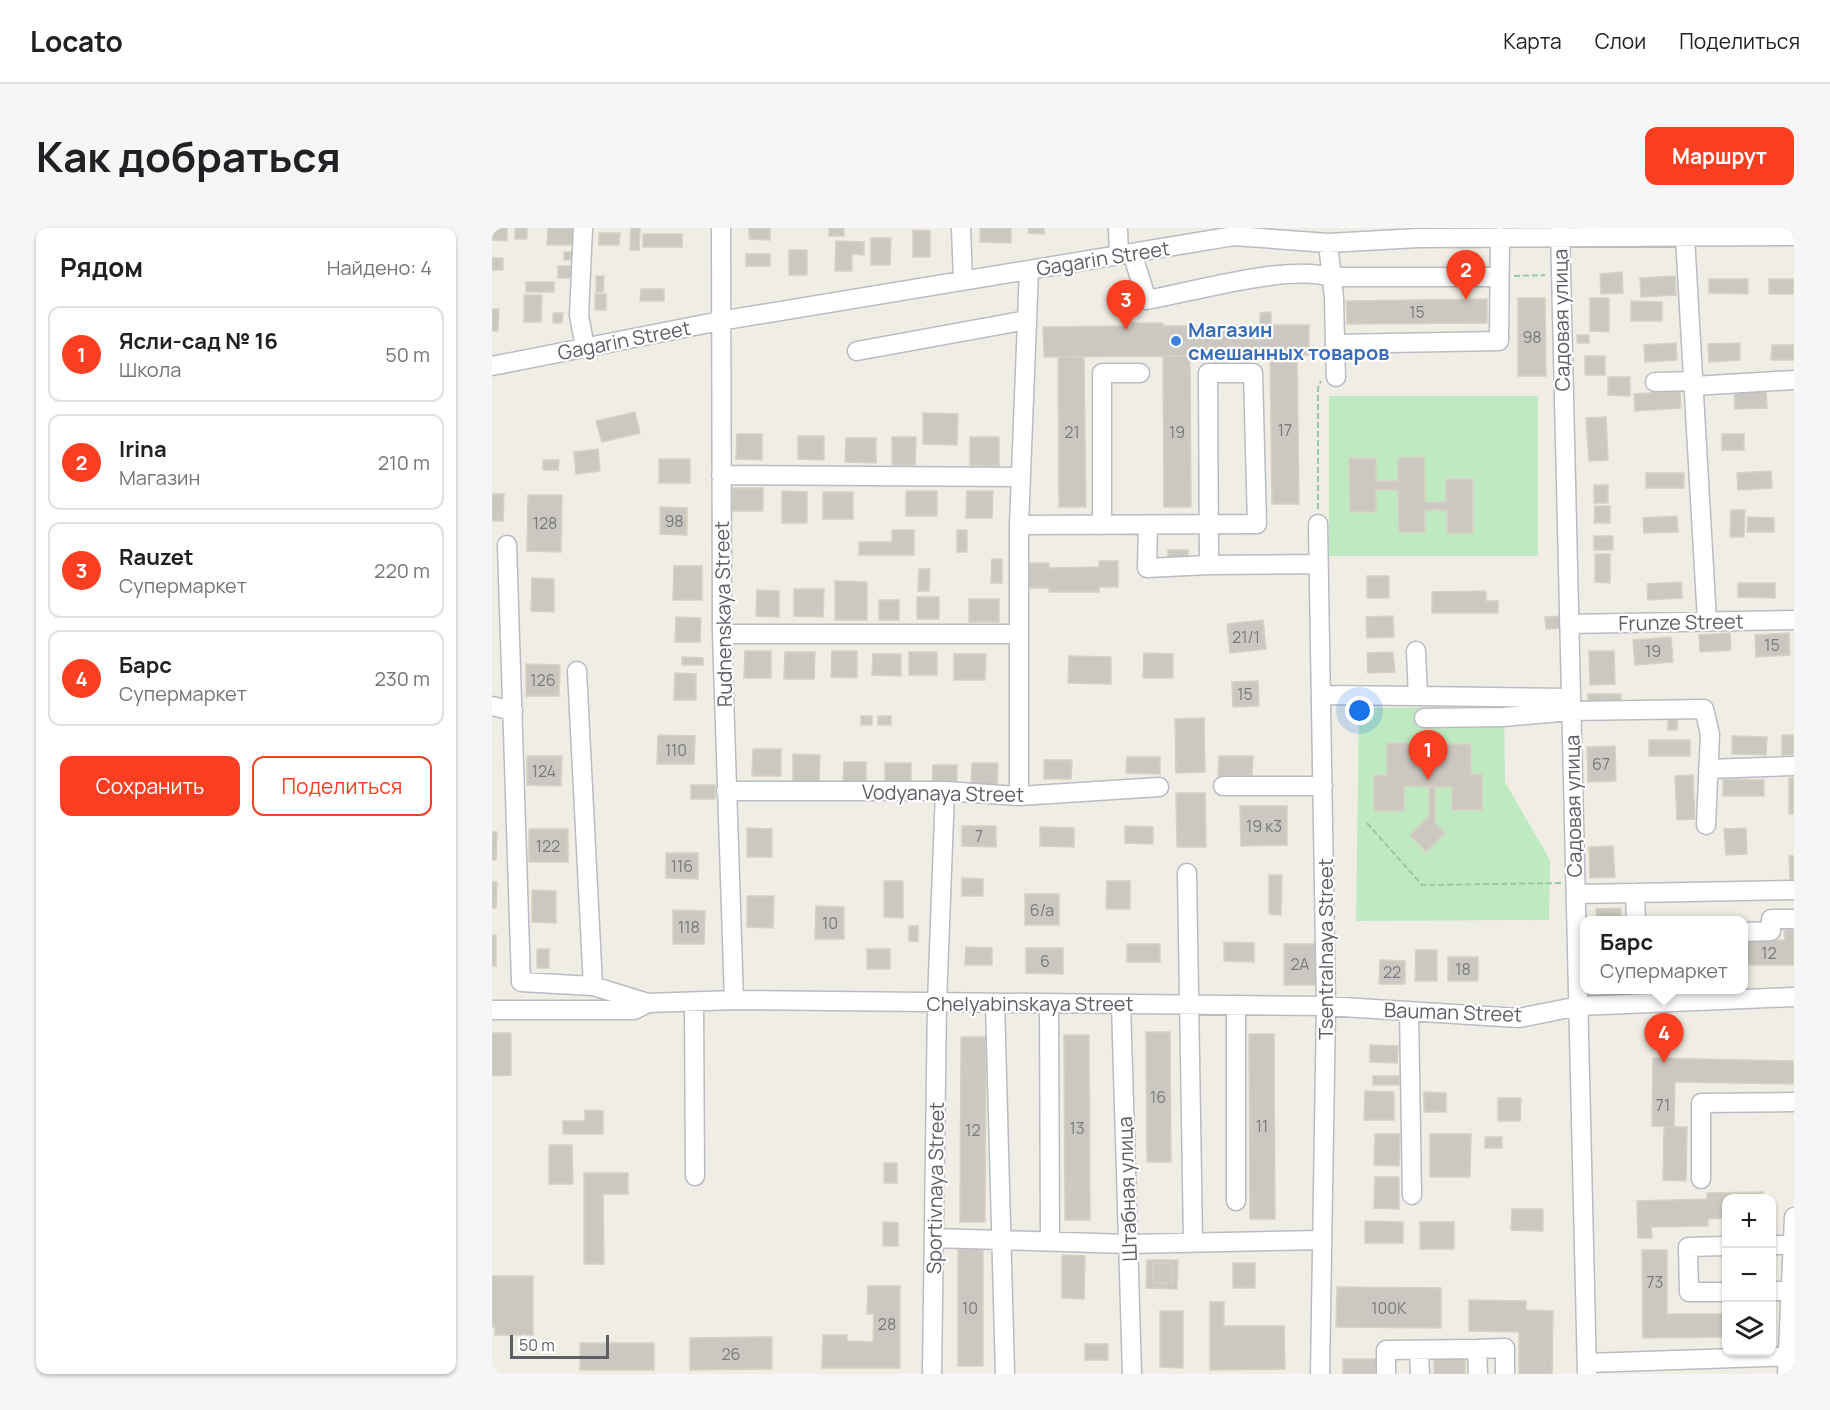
<!DOCTYPE html>
<html lang="ru">
<meta charset="utf-8">
<style>
body{margin:0;font-family:Manrope,sans-serif;background:#f6f6f6;color:#202124}
.controls{position:absolute;right:18px;bottom:18px;display:grid;overflow:hidden;border-radius:12px;box-shadow:0 2px 4px #0004}
.controls button{width:54px;height:54px;display:grid;place-items:center;padding:0;border:0;border-bottom:2px solid #e0e0e0;background:#fff;color:#202124;font:30px sans-serif}
.scale{position:absolute;left:18px;bottom:15px;width:99px;box-sizing:border-box;padding-left:6px;border:3px solid #5c6066;border-top:0;font-size:16px;line-height:21px;white-space:nowrap;color:#5c6066;-webkit-text-stroke:4px #fff;paint-order:stroke}
.you{position:absolute;left:868px;top:483px;width:21px;height:21px;margin:-15px;border:4px solid #fff;border-radius:50%;background:#1a73e8;box-shadow:0 0 0 9px #1a73e833}
.badge{display:grid;place-items:center;width:39px;height:39px;border-radius:50%;background:#f93e21;color:#fff;font-size:20px;font-weight:700}
.pin{position:absolute;translate:-50% -50px;filter:drop-shadow(0 2px 3px #0008)}
.pin::after{content:'';position:absolute;top:32px;width:21px;height:18px;background:inherit;clip-path:polygon(0 0,100% 0,50% 100%)}
.popup{position:absolute;left:1088px;top:688px;width:168px;height:78px;box-sizing:border-box;display:grid;place-content:center;border-radius:12px;background:#fff;filter:drop-shadow(0 2px 4px #0005);font-size:20px;white-space:nowrap;color:#757577}
.popup b{font-size:22px;color:#202124}
.popup::after{content:'';position:absolute;left:50%;top:100%;margin-left:-12px;border:12px solid transparent;border-top-color:#fff}
.list{margin:0;padding:0;list-style:none}
h2{display:flex;justify-content:space-between;align-items:center;height:78px;margin:0;padding:0 24px;font-size:26px}
h2 small{font-size:20px;font-weight:400;color:#757577}
.list li{display:grid;grid-template-columns:39px 1fr auto;gap:18px;align-items:center;box-sizing:border-box;height:96px;margin:0 12px 12px;padding:0 12px;border:2px solid #e0e0e0;border-radius:12px}
.list b{display:block;font-size:22px;white-space:nowrap}
.list p{margin:0;font-size:20px;white-space:nowrap;color:#757577}
.list em{font-size:20px;font-style:normal;color:#757577}
.actions{display:flex;gap:12px;padding:18px 24px}
.actions a{flex:1;padding:14px 0;border:2px solid #f93e21;border-radius:12px;text-align:center;font-size:21px;color:#f93e21}
.actions .main{background:#f93e21;color:#fff}
.icon{flex:none;width:33px;height:33px;fill:none;stroke:currentColor;stroke-width:2;stroke-linecap:round;stroke-linejoin:round}
.map{position:relative;flex:none;width:1302px;height:1146px;overflow:hidden;border-radius:12px}
header{display:flex;align-items:center;gap:36px;box-sizing:border-box;height:84px;padding:0 30px;background:#fff;border-bottom:2px solid #e0e0e0}
header strong{font-size:28px}
nav{display:flex;gap:33px;margin-inline-start:auto;font-size:21px}
.intro{display:flex;align-items:center;justify-content:space-between;box-sizing:border-box;height:144px;padding:0 36px}
h1{margin:0;font-size:42px}
.button{padding:15px 27px;border-radius:12px;background:#f93e21;color:#fff;font-size:21px;font-weight:700}
main{display:flex;gap:36px;padding:0 36px}
aside{flex:1;background:#fff;border-radius:12px;box-shadow:0 2px 4px #0004}
.map>svg:first-child{display:block}
.green{fill:#bfeac1}
.building{fill:#cbc8c1;stroke:#d6d1c2;stroke-width:1.5}
.lines{fill:none;stroke-linecap:round;stroke-linejoin:round}
.minor-casing{stroke:#b9bcc2;stroke-width:21}
.path{stroke:#96c9a8;stroke-width:2;stroke-dasharray:6 3;stroke-linecap:butt}
.minor{stroke:#fff;stroke-width:18}
.shop-dot{fill:#3f7fe0;stroke:#fff;stroke-width:2}
.labels{text-anchor:middle;dominant-baseline:central;stroke-width:4.5;stroke-linejoin:round;paint-order:stroke}
.number-label{font-size:16px;fill:#787a7d}
.street-label{font-size:20px;fill:#5c6066;stroke:#fff}
.shop-label{font-size:20px;font-weight:bold;fill:#366cbe;stroke:#fff;text-anchor:start}
</style>
<header>
<strong>Locato</strong>
<nav><a>Карта</a><a>Слои</a><a>Поделиться</a></nav>
</header>
<div class="intro"><h1>Как добраться</h1><a class="button">Маршрут</a></div>
<main>
<aside>
<h2>Рядом<small>Найдено: 4</small></h2>
<ul class="list">
<li><span class="badge">1</span><div><b>Ясли-сад № 16</b><p>Школа</p></div><em>50 m</em></li>
<li><span class="badge">2</span><div><b>Irina</b><p>Магазин</p></div><em>210 m</em></li>
<li><span class="badge">3</span><div><b>Rauzet</b><p>Супермаркет</p></div><em>220 m</em></li>
<li><span class="badge">4</span><div><b>Барс</b><p>Супермаркет</p></div><em>230 m</em></li>
</ul>
<div class="actions"><a class="main">Сохранить</a><a>Поделиться</a></div>
</aside>
<div class="map">
<svg width="1302" height="1146" viewBox="0 0 1302 1146">
<rect width="100%" height="100%" fill="#f0eee4"/>
<path class="green" d="M837,168H1046V328H837Z
M1012,479L1013,554L1058,632L1057,692L864,693L867,480Z"/>
<path class="building" d="M0,0H15V13L0,12Z
M23,0H35V11H23Z
M56,0H84V17H55Z
M139,0H148L147,22H138Z
M257,0H278V12L257,11Z
M337,0H352V8H337Z
M488,0H519V15L488,14Z
M537,0H552V6L536,5Z
M421,2L438,3V29H421Z
M107,5H128L127,17H107Z
M151,6H190V19H151Z
M379,10H399L398,37H379Z
M344,13L372,14V27L360,26V43H343Z
M297,22H315V47H297Z
M72,24H83V32H72Z
M254,26H278V38H254Z
M0,30H11V42H0Z
M66,38H83L82,50H66Z
M1130,44L1131,65L1109,66L1108,46Z
M104,48H112L111,64H104Z
M1183,48L1184,67L1149,69L1148,50Z
M1217,51H1256V66L1217,65Z
M1277,51H1302V66H1277Z
M34,54H62V64H34Z
M149,61H172V73H148Z
M103,66H114V82H103Z
M32,67H50L49,94H32Z
M1026,70H1053L1054,148H1026Z
M1098,70H1117V104L1098,103Z
M995,71V95L855,96L854,73Z
M1139,73L1170,74V93H1139Z
M0,81H7L6,103H0Z
M779,84V97H817V127L552,129L551,99L639,98V95H671V98L768,97V85Z
M61,85H71L70,95H61Z
M1085,107H1097V115H1085Z
M1184,115L1185,132L1153,134L1152,117Z
M1248,115V132L1217,134L1216,116Z
M1280,117H1302V132H1279Z
M778,127H805L807,276H780Z
M671,128H698L699,279H672Z
M1093,128H1113V147H1093Z
M566,129H592L594,279H567Z
M1116,149H1138V168L1116,167Z
M1274,160L1275,180L1243,181L1242,162Z
M1188,163L1189,180L1143,183L1142,166Z
M143,184L148,205L110,214L104,193Z
M431,185L466,186L465,217L431,216Z
M1114,189L1116,232L1097,233L1094,190Z
M245,206H270V232L244,231Z
M1230,206H1252V222H1230Z
M306,208H332V232L306,231Z
M400,209H424L423,237H400Z
M478,209H507V238L478,237Z
M354,210H384V235L353,234Z
M106,221L108,243L84,246L82,224Z
M932,229L933,274H954V251H981V305H955V282H933V304H907L906,262H884V284H858L857,230H884V253H906V230Z
M167,231H198V255H167Z
M51,232H67L66,242H51Z
M1279,243L1280,260L1246,262L1245,245Z
M1154,245H1192V260H1154Z
M1102,257H1116V275H1102Z
M240,260H271V283H240Z
M290,263L315,264V295H290Z
M414,263H445V288H414Z
M475,263H501L500,290H474Z
M331,264H361V291H331Z
M0,266H12L11,293H0Z
M36,267H70L69,324L35,323Z
M1103,278H1118V295H1102Z
M168,279L195,280V307L168,306Z
M1239,282H1253L1252,309H1238Z
M1185,288L1186,304L1152,305L1151,290Z
M1256,289L1282,290V304H1255Z
M400,302H422V327H367V314H400Z
M465,302H475V324H465Z
M1102,308H1121V322H1102Z
M676,322H696V334H676Z
M1103,326H1118V355L1103,354Z
M500,331H510V355H499Z
M607,333H626V359H607V364H557V360H537V335H557V340L607,339Z
M182,338H210V372H181Z
M427,341H438L437,363H426Z
M875,348H897V370H875Z
M40,350L62,351V384L39,383Z
M343,353L375,354V392H343Z
M1189,354L1190,370L1156,372L1155,356Z
M1246,355H1283V370L1246,369Z
M302,361H332L331,389L302,388Z
M265,362L287,363V389L264,388Z
M994,363V373H1006V385H940V364Z
M425,369H447V391H425Z
M477,371H507V394H477Z
M387,372H407V392H387Z
M901,388L902,409L875,410L874,389Z
M1071,388L1072,400L1054,401L1053,389Z
M184,389L209,390L208,414H183Z
M771,392L774,421L738,425L735,396Z
M1238,405L1239,422L1208,424L1207,407Z
M1297,405L1298,427L1264,429L1263,407Z
M1179,409L1181,434L1143,437L1141,412Z
M253,423H279V450H252Z
M340,423H365V450L339,449Z
M1097,423H1122L1123,456L1098,457Z
M293,424H323L322,451H292Z
M417,424H445V447H417Z
M901,424L903,444L876,445L875,425Z
M652,425L681,426V450H651Z
M381,426H409V448L380,447Z
M462,426H494L493,452H462Z
M577,428L619,429V456L576,455Z
M190,429L211,430V437H190Z
M34,436L68,437L67,468H34Z
M183,445L204,446V472H182Z
M766,453L767,478L741,479L740,454Z
M1096,466H1129V474H1096Z
M1176,487H1186L1185,502H1176Z
M369,488H380V497H369Z
M386,488H399V497H386Z
M712,490L713,544L684,545L683,491Z
M166,507L203,508L202,536H165Z
M1290,507H1302V526L1290,527Z
M1240,508L1275,509L1274,527L1240,526Z
M1157,512H1198V528H1157Z
M895,515H925V527L949,528V516H979V546H990V582H960V559L912,558V583H882V547H895Z
M1123,518L1124,553L1096,554L1095,519Z
M261,521H289V548H260Z
M301,526L328,527L327,556H301Z
M35,528H70L69,558L35,557Z
M727,528H761L760,548H726Z
M635,529H668V546L634,545Z
M552,532H580L579,551H552Z
M352,534H374V557L351,556Z
M393,535H419V561H393Z
M480,535H506L505,559H479Z
M441,537H465V561H440Z
M1201,547L1203,591L1185,592L1183,548Z
M1297,550H1302V586H1297Z
M1231,551L1272,552V568H1231Z
M199,557H223V571H199Z
M937,558H943V595L953,605L934,624L918,607L937,588Z
M684,565H713L714,619H685Z
M748,578H795V617L749,618Z
M470,598H504V619L470,618Z
M633,598L661,599V616L633,615Z
M548,599L582,600V619L548,618Z
M255,600L280,601V629H255Z
M1254,600L1255,626L1234,627L1232,601Z
M37,601H76V634H37Z
M0,604H5L4,632H0Z
M1121,618L1123,649L1098,650L1097,619Z
M174,625H206V651L174,650Z
M1297,628H1302V651H1298Z
M777,647H790L789,687L777,686Z
M470,650L491,651V668H470Z
M392,653H411V690L392,689Z
M615,653H638V681H614Z
M0,654H5L4,680H0Z
M40,662L64,663V695L40,694Z
M533,666H567V697H533Z
M255,668H282L281,700L255,699Z
M324,678L352,679V711H323Z
M1129,680V692H1105L1104,681Z
M181,682L213,683L212,716H181Z
M417,698H426V714L417,713Z
M1292,702H1302V737H1252V713L1293,712Z
M0,707H4V738H0Z
M732,714L762,715V734L732,733Z
M635,716H668V734H635Z
M792,716H824V757H792Z
M474,719L500,720V737H473Z
M534,720H571V746L534,745Z
M45,721H57V740H45Z
M375,721H398V741H375Z
M924,722H945V753H923Z
M956,729H986V753H956Z
M888,732L913,733V756H887Z
M654,804H678L679,934H655Z
M0,805H19V847L0,848Z
M757,806H782L783,991H758Z
M572,807H597L598,992H573Z
M469,809H494L493,994H468Z
M878,817L906,818L905,835L878,834Z
M1161,830L1302,833V856L1183,854L1182,899L1160,898Z
M881,848H907V857H881Z
M873,863L902,864V892H872Z
M932,864L954,865V884H932Z
M1006,870H1029L1028,893H1006Z
M93,882L111,883V906H71V893H93Z
M1172,899H1195L1194,953L1171,952Z
M883,906H908L907,938L882,937Z
M938,906H979L978,949H938Z
M993,909H1010V920H993Z
M57,917H80L81,956H57Z
M392,935H405V955H392Z
M92,945H136V966H111L112,1036H92Z
M883,949H907V981L882,980Z
M1271,964V970H1234V990L1216,991V998L1159,999L1160,1010H1146L1145,973L1215,971V965Z
M1020,981H1051V1003L1019,1002Z
M873,993L911,994V1015H873Z
M391,994L406,995V1018H391Z
M928,994H962V1021H928Z
M466,1021L491,1022V1138H466Z
M1150,1022H1175V1086H1234V1109L1151,1110Z
M570,1027L593,1028L592,1071L570,1070Z
M655,1032H686L685,1061L654,1060Z
M661,1035H680V1055H661Z
M741,1035H763V1060H741Z
M0,1048H41V1107H3V1099H0Z
M376,1058H408V1140H330L331,1107H355V1113L381,1114L382,1086H375Z
M845,1059L949,1060V1100L844,1099Z
M977,1072L1034,1073V1082L1061,1083L1060,1146H1027V1104L977,1103Z
M718,1074H732V1098H792L793,1141L718,1142Z
M668,1083H691V1140L668,1139Z
M280,1109V1141L198,1142V1110Z
M88,1115H162V1142H88Z
M593,1116H616V1132H593Z
M851,1131H885L884,1146H851Z
M942,1131L973,1132V1146H942Z"/>
<g class="lines">
<g class="minor-casing">
<path id="minor" d="M91,0L87,87L93,120
M229,0L230,406L242,772
M469,0L471,53
M626,0L627,27
M1068,0L1095,1146
M1193,9L1215,393
M836,15L842,70L843,116L1007,113L1008,9
M640,25L655,72C700,64 797,36 838,49H1007
M843,116L844,149
M365,123L535,92
M0,138L228,93L742,8L836,15L926,10L1302,8
M1163,154L1201,153
M1202,158L1302,152
M229,247L528,249
M826,296L834,778L828,1146
M527,297L765,296L761,145H716L717,337L827,336
M610,297V145H648
M656,297L655,340L717,337
M15,317L29,754L101,758L156,775L242,772L834,778L1027,790L1087,778L1302,769
M1077,396L1302,392
M230,406H527
M85,443L101,758
M829,467L926,468L924,423
M926,468L1078,470
M0,478L21,483
M932,490L1012,489L1079,483L1212,481L1218,506L1214,597
M1216,541L1302,538
M731,558H831
M234,563H453L527,568L667,559
M527,568V297L537,42
M695,645L701,1013
M1143,665L1302,662
M1084,666L1143,665L1144,692
M1252,704L1279,703V691H1302
M202,774L203,948
M503,775L513,1146
M557,775L558,1012
M629,776L640,1146
M0,782H142L156,775
M917,783L920,967
M1209,951V875L1302,874
M744,973V777
M442,1010L636,1016L830,1012
M1280,1017H1299
M1234,1018L1196,1019L1197,1064H1234
M1280,1063H1299
M985,1121L1013,1120V1146
M927,1122L928,1146
M1095,1135L1302,1128
M440,1146L445,774L453,563
M894,1146V1122L985,1121L986,1146
M1295,1146L1302,989"/>
</g>
<path class="path" d="M1022,48L1053,47
M826,281V160L829,153
M875,595L930,657L1069,655"/>
<use href="#minor" class="minor"/>
</g>
<circle class="shop-dot" cx="684" cy="113" r="6"/>
<g class="labels">
<g class="number-label">
<text x="925" y="84">15</text>
<text x="1040" y="109">98</text>
<text x="793" y="202">17</text>
<text x="580" y="204">21</text>
<text x="685" y="204">19</text>
<text x="182" y="293">98</text>
<text x="53" y="295">128</text>
<text x="754" y="409">21/1</text>
<text x="1280" y="417">15</text>
<text x="1161" y="423">19</text>
<text x="51" y="452">126</text>
<text x="753" y="466">15</text>
<text x="184" y="522">110</text>
<text x="1109" y="536">67</text>
<text x="52" y="543">124</text>
<text x="772" y="598">19 к3</text>
<text x="487" y="608">7</text>
<text x="56" y="618">122</text>
<text x="190" y="638">116</text>
<text x="550" y="682">6/а</text>
<text x="338" y="695">10</text>
<text x="197" y="699">118</text>
<text x="1277" y="725">12</text>
<text x="553" y="733">6</text>
<text x="808" y="736">2А</text>
<text x="971" y="741">18</text>
<text x="900" y="744">22</text>
<text x="666" y="869">16</text>
<text x="1171" y="877">71</text>
<text x="770" y="898">11</text>
<text x="585" y="900">13</text>
<text x="481" y="902">12</text>
<text x="1163" y="1054">73</text>
<text x="478" y="1080">10</text>
<text x="897" y="1080">100К</text>
<text x="395" y="1096">28</text>
<text x="239" y="1126">26</text>
</g>
<g class="street-label">
<text transform="translate(611 30) rotate(-9)">Gagarin Street</text>
<text transform="translate(1069 92) rotate(-91)">Садовая улица</text>
<text transform="translate(132 112) rotate(-11)">Gagarin Street</text>
<text transform="translate(231 386) rotate(-91)">Rudnenskaya Street</text>
<text transform="translate(1189 394) rotate(-1)">Frunze Street</text>
<text transform="translate(451 565) rotate(1)">Vodyanaya Street</text>
<text transform="translate(1081 578) rotate(-91)">Садовая улица</text>
<text transform="translate(833 721) rotate(-90)">Tsentralnaya Street</text>
<text x="538" y="775">Chelyabinskaya Street</text>
<text transform="translate(961 784) rotate(2)">Bauman Street</text>
<text transform="translate(443 960) rotate(-89)">Sportivnaya Street</text>
<text transform="translate(635 961) rotate(-92)">Штабная улица</text>
</g>
<g class="shop-label">
<text x="696" y="101">Магазин<tspan x="696" dy="23">смешанных товаров</tspan></text>
</g>
</g>
</svg>
<div class="controls">
<button>+</button>
<button>−</button>
<button><svg class="icon" aria-label="layers" viewBox="0 0 24 24"><path d="M12 4l9 5-9 5-9-5zM3 14l9 5 9-5"/></svg></button>
</div>
<div class="scale">50 m</div>
<div class="you"></div>
<div class="pin badge" style="left:936px;top:552px">1</div>
<div class="pin badge" style="left:974px;top:72px">2</div>
<div class="pin badge" style="left:634px;top:102px">3</div>
<div class="pin badge" style="left:1172px;top:835px">4</div>
<div class="popup"><b>Барс</b>Супермаркет</div>
</div>
</main>
